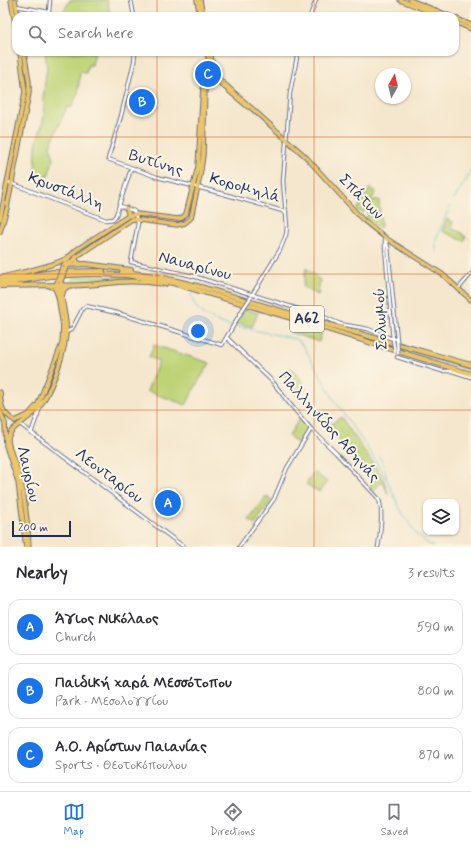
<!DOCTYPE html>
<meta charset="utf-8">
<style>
body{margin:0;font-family:Mynerve,sans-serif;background:#f2f2f3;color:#2b2b33}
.controls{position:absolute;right:12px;bottom:12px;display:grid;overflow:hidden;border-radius:8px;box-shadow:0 1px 3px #0004}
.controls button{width:36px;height:36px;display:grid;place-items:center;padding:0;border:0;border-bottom:1px solid #e1e1e2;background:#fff;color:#2b2b33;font:20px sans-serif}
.compass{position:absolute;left:375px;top:68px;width:36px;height:36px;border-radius:50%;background:#fff;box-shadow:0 1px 3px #0004;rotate:8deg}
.scale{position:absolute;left:12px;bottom:10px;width:59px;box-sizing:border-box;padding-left:4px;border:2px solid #1b2f5e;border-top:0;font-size:11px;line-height:14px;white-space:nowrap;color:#1b2f5e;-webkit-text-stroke:3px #fcf5e5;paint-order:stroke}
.you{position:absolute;left:198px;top:331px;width:14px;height:14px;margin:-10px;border:3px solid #fff;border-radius:50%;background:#1a73e8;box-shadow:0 0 0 6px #1a73e833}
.badge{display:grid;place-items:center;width:26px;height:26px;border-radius:50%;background:#1a73e8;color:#fff;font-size:13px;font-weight:700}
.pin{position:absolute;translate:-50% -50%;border:2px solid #fff;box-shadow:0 1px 4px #0006}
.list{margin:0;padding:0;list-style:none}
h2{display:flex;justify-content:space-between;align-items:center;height:52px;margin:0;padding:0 16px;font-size:17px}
h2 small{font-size:13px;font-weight:400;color:#7c7c81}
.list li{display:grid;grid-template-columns:26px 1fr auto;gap:12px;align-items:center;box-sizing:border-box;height:56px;margin:0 8px 8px;padding:0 8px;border:1px solid #e1e1e2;border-radius:12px}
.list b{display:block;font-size:15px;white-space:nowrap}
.list p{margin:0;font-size:13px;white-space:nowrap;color:#7c7c81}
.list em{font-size:13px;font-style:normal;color:#7c7c81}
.icon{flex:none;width:22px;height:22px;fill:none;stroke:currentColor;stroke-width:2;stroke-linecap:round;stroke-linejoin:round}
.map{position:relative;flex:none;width:471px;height:547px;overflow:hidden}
.search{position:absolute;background:#fff;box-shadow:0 1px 3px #0004;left:12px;right:12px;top:12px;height:44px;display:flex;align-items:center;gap:10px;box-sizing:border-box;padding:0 14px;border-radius:12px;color:#7c7c81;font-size:15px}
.sheet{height:244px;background:#fff}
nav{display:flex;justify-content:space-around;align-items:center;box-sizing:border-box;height:56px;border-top:1px solid #e1e1e2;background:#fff;font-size:11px;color:#7c7c81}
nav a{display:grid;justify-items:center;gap:2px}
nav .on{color:#1a73e8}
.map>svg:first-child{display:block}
.green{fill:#bed376;stroke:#6c816a}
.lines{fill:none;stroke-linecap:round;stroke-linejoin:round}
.stream{stroke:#50bccb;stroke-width:1}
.minor-casing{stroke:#676f85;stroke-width:4.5}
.major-casing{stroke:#676f85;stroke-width:5.5}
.highway-casing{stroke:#676f85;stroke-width:6}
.minor{stroke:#fff;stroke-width:2.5}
.major{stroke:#ecc569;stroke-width:3.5}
.highway{stroke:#ecc569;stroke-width:4}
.minor-bridge-casing{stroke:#676f85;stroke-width:4.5;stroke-linecap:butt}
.major-bridge-casing{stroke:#676f85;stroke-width:5.5;stroke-linecap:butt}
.minor-bridge{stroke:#fff;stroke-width:2.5}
.major-bridge{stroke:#ecc569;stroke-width:3.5}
.grid{fill:none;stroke:#de5710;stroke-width:1;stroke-opacity:0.55}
.labels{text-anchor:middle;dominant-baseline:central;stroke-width:4;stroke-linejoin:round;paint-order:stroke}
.shield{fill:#fcf5e5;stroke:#5e6a86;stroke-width:1}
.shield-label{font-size:15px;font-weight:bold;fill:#1b2f5e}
.street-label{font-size:16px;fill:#1b2f5e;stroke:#fcf5e5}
</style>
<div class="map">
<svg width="471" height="547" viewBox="0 0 471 547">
<rect width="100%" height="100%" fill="#fcf5e5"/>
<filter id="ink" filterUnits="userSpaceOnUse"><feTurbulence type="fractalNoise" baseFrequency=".025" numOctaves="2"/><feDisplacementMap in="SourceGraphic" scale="8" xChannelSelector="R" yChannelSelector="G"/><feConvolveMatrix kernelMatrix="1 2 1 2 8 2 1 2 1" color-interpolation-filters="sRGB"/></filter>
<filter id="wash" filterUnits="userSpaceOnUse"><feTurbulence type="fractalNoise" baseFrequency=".012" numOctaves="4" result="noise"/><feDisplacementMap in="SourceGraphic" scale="16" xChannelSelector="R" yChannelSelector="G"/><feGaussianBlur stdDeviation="0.9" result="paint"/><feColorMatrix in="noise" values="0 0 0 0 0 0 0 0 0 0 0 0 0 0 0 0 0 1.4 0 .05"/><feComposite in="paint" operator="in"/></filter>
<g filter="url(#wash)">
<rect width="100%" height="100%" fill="#f5e7cd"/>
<path class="green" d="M70,0H107L111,16H49L50,13L62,14Z
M45,52H95L92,65H88L86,73L80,72L78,93L71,108L67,107L50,146L54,158L48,176L42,180L35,176L36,145L43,121L44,107L43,97L47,68Z
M370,188L376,192L363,213L357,210Z
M373,200H379L381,227L378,228L366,219Z
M447,219L453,222L451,228L462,233V234L466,237L464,241L442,231Z
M306,268L320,280L318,295L303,287Z
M91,276L122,277L155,282L118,281L73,283V277Z
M249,303L471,368V371L249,304Z
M245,309L258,313L252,327L236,323Z
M291,322L322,332L319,342L289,332Z
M154,345L210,363L198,382L186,405L147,391L159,361L149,357Z
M290,368C299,374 301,380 306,389L296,394L284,374Z
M300,417L310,429L300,446L289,436Z
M341,417L383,478L389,496L382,481L373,492L369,488C373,482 374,480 370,473L340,441L330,425Z
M314,472L327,482L319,492L306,484Z
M266,497L272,500L255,524L249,520Z"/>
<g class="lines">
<path class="stream" d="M454,199L468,177L471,170
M436,253V239L450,206
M191,294C193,313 215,322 231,326
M235,326L296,339L304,347L336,403L371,453L387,480L400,509L416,534L433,547
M379,456L384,465L387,478"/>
</g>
</g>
<g filter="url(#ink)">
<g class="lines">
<g class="minor-casing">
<path id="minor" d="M131,0L134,16
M16,6L49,12L50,0
M310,16L316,0
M135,52L134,62L121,116L108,159L157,177L224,194L286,212
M8,182L106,220L113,219L116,215L131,169
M120,206L134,211L138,223L131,262L193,276L324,317L340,324L368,329L390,338L397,339
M385,238V247L393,340
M386,241L388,247L397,340
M458,289L471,274
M252,295L280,250L286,235L287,226L283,181L290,93L298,52
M67,332L72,329L83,308L86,306L117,313L222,345L243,309
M227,338L272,381L289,403L311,429L336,453L378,498C384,508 380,536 378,547
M397,357L442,371H452L471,377
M20,424L184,547
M31,433L40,408
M239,547L274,499L287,468L311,429"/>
</g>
<g class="major-casing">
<path id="major" d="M11,0L16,29
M15,0L18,16
M197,0L200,16
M200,0L203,16
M400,0L441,16
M410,0L450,16
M455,18L471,25
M455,22L471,29
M207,52L211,72L216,80L248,107
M210,52L214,70L220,80L306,157L362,219L387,239L442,274L471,300
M126,208L128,212V216
M0,219L25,92L20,52
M0,232L7,208L29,93V82L24,52
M67,266L76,257L132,219L177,225L185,223L191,218L200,176L203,155L205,88L209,81L216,75
M62,268L69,257L76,250L128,216L137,214L178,219L182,218L186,214L198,167L203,87L207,79L215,72
M0,392C1,407 2,413 15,421
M0,411L5,423L6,446L18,482L26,547
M15,421L28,415L38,404L62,344L63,326L58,295L57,282
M29,547C28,524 25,500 20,477C17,466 8,450 8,439C9,426 34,418 41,405C53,385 68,348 66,324C65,310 60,297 61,282"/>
</g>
<g class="highway-casing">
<path id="highway" d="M76,257V261L80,264
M68,265L86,264L131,270
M122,272C175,276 227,295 278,310C342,329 407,347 471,365
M0,278C15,274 59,265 69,257
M0,280L53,272L103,271
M0,284L51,276L88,274L126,275L173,283L308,323L471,374
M61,285C80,287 99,284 118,282C133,281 150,282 165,284
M0,286L57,285
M50,286L55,288L58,295
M61,298L64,289L69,286"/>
</g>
<use href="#minor" class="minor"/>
<use href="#major" class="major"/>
<use href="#highway" class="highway"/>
<g class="minor-bridge-casing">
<path id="minor-bridge" d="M243,309L251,297
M393,340L395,352
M397,340L398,353"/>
</g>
<g class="major-bridge-casing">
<path id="major-bridge" d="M58,280L62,268
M61,281L66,267"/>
</g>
<use href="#minor-bridge" class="minor-bridge"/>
<use href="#major-bridge" class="major-bridge"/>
</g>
</g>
<path class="grid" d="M157,0V16M314,0V16M157,52V547M314,52V547M0,137H471M0,274H471M0,410H471"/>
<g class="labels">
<rect class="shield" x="290" y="306" width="34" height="26" rx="3"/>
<g class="shield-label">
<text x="307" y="319">Α62</text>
</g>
<g class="street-label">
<text transform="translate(156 163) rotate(17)">Βυτίνης</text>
<text transform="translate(245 188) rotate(16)">Κορομηλά</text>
<text transform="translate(66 191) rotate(21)">Κρυστάλλη</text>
<text transform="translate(361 197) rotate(46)">Σπάτων</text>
<text transform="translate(195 266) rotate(15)">Ναυαρίνου</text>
<text transform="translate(381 319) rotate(-93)">Σολωμού</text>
<text transform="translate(329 427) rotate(48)">Παλληνίδος Αθηνάς</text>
<text transform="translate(28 474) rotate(77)">Λαυρίου</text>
<text transform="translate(109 476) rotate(37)">Λεονταρίου</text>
</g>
</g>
</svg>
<div class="controls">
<button><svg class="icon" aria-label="layers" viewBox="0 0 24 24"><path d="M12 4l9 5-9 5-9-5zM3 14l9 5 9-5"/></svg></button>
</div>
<svg class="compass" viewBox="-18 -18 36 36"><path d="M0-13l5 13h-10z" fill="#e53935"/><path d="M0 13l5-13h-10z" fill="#7c7c81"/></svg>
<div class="scale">200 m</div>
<div class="you"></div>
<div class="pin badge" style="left:168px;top:503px">A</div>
<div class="pin badge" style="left:142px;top:102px">B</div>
<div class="pin badge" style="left:208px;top:74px">C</div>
<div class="search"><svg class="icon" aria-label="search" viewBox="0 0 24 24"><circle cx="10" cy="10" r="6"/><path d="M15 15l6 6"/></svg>Search here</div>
</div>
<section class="sheet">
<h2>Nearby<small>3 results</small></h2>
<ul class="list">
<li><span class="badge">A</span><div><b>Άγιος Νικόλαος</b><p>Church</p></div><em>590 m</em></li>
<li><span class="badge">B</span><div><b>Παιδική χαρά Μεσσότοπου</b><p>Park · Μεσολογγίου</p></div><em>800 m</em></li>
<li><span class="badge">C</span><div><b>Α.Ο. Αρίστων Παιανίας</b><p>Sports · Θεοτοκόπουλου</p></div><em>870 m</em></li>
</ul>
</section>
<nav>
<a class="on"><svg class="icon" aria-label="map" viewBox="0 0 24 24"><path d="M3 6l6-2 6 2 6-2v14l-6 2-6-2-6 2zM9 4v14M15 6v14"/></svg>Map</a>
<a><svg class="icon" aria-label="directions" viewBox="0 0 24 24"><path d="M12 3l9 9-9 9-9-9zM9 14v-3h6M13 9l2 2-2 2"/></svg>Directions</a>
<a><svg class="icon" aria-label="saved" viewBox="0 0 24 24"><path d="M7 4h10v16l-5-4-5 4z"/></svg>Saved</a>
</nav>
